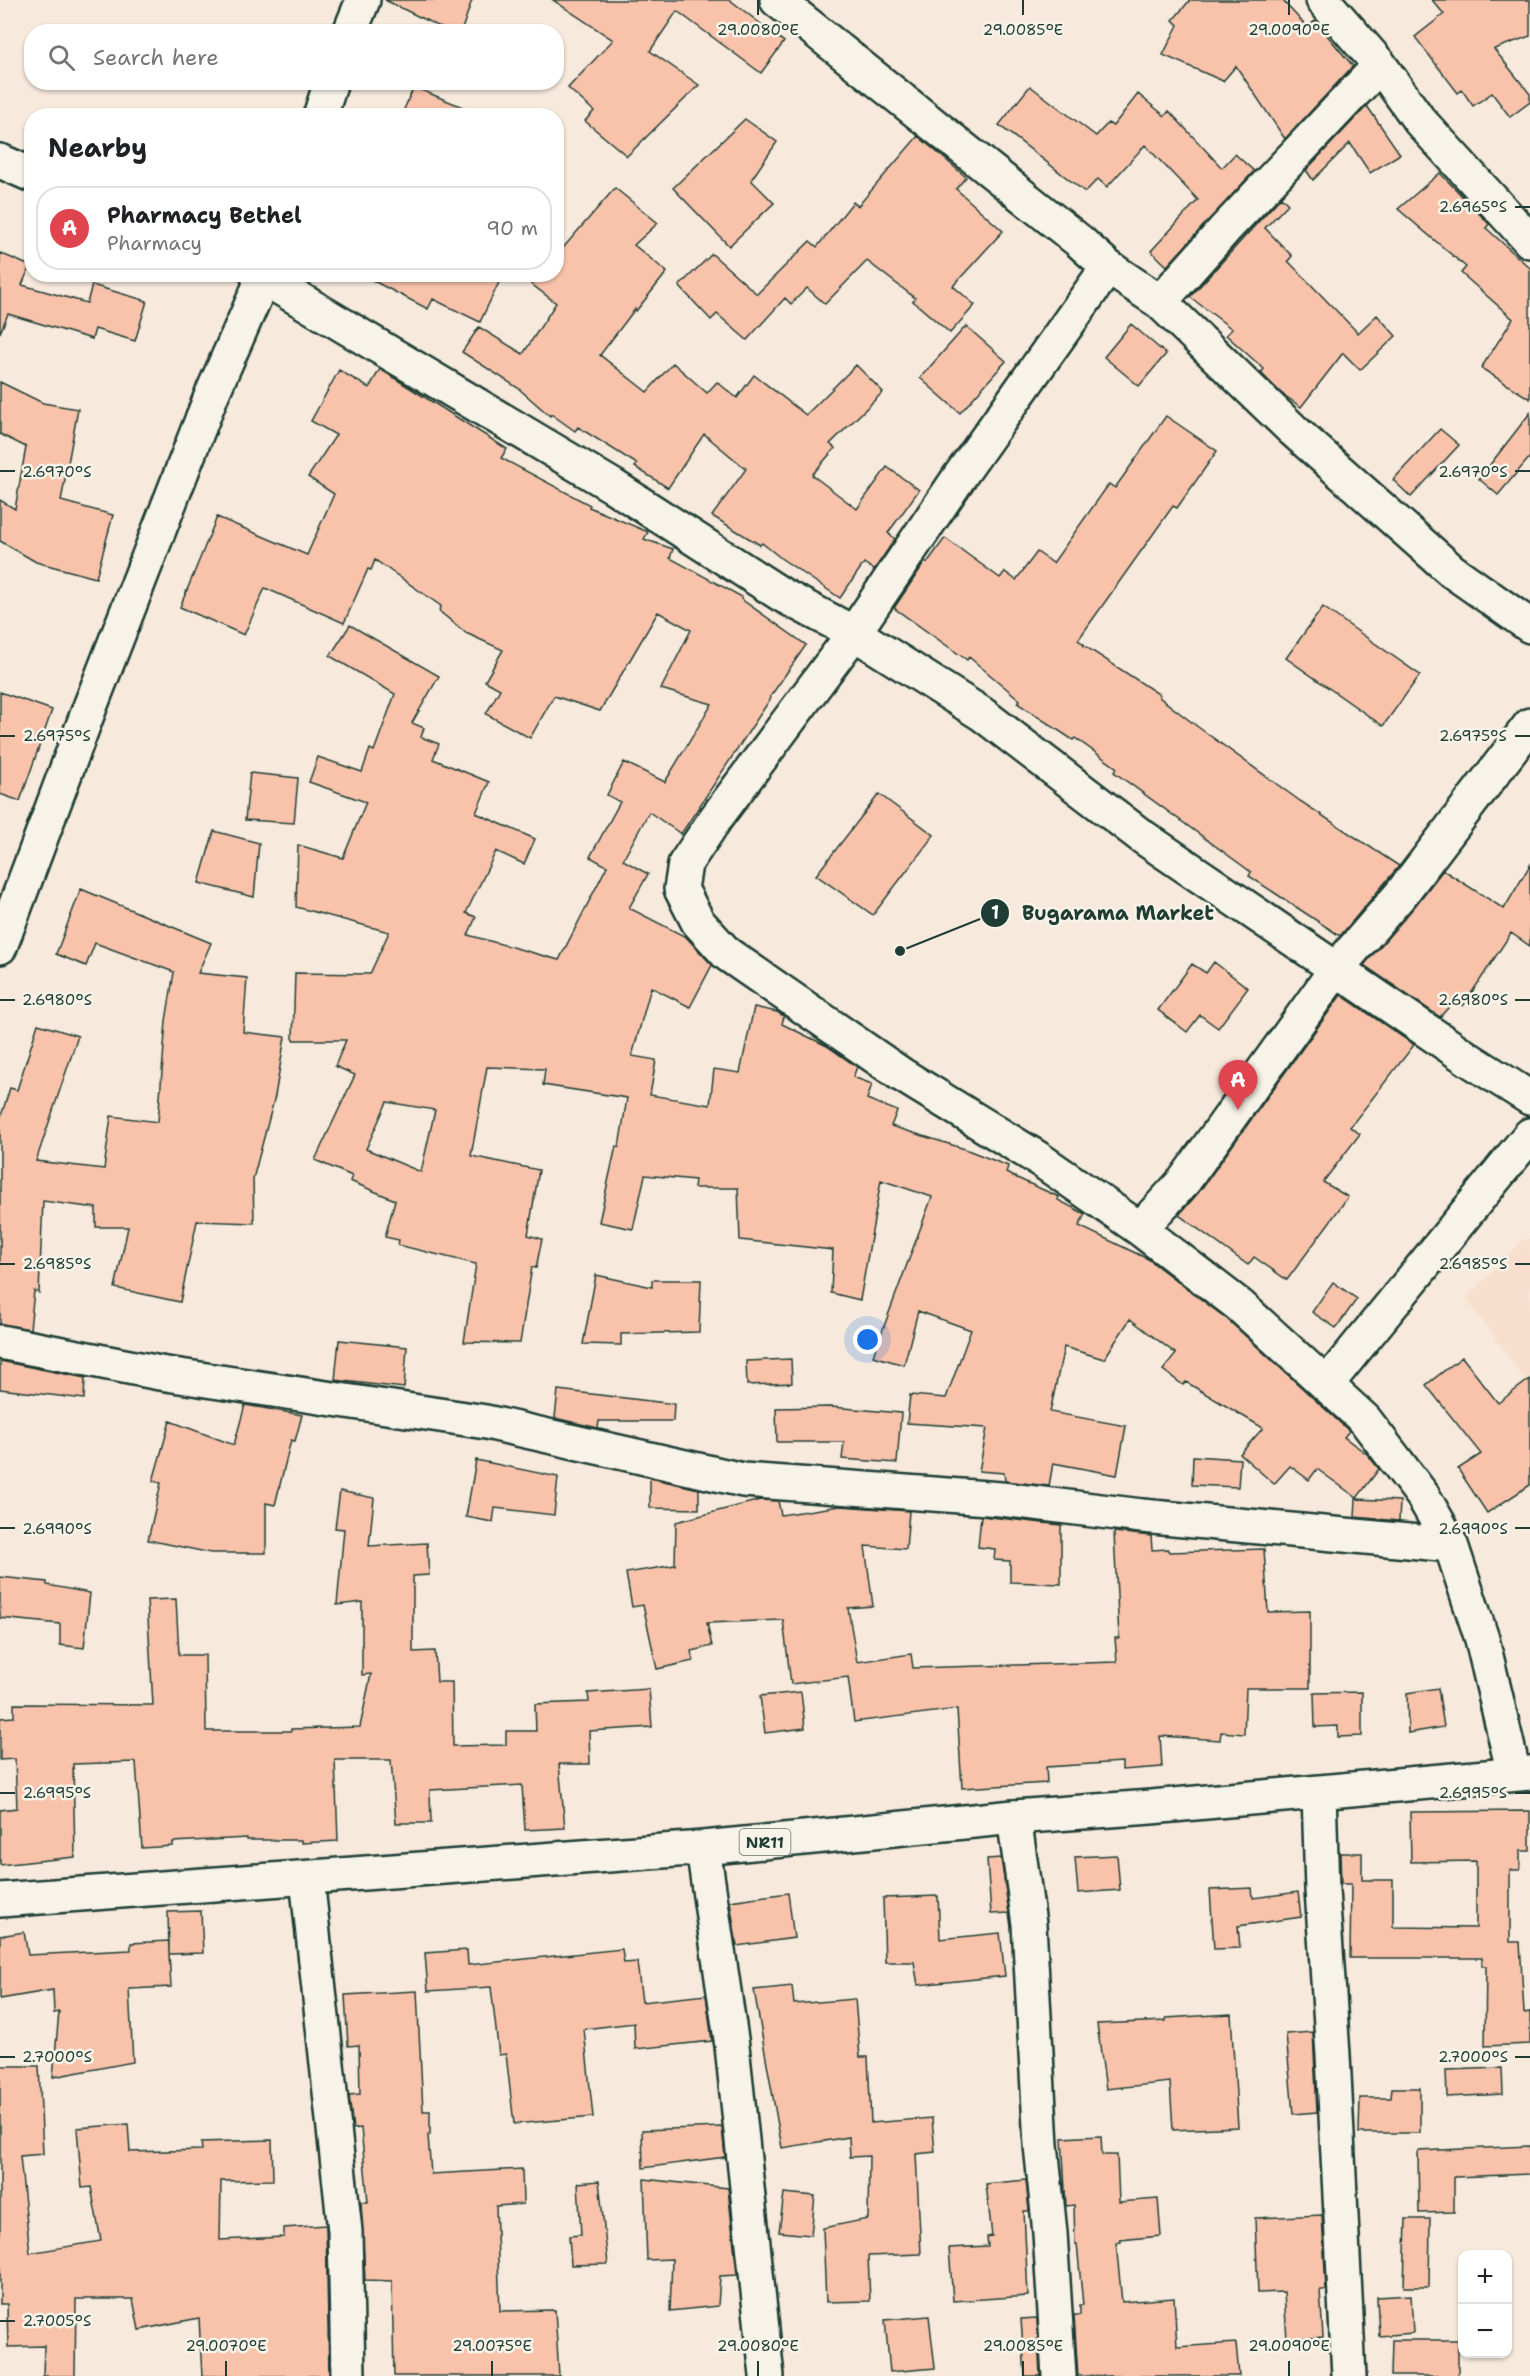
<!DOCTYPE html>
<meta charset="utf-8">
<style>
body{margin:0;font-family:"Shantell Sans",sans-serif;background:#f2f2f2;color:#202124}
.controls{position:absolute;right:18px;bottom:18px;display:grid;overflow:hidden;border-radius:12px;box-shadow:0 2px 4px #0004}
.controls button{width:54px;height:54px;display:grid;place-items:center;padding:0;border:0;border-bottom:2px solid #e0e0e0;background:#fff;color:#202124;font:30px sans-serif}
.you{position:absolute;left:868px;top:1340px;width:21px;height:21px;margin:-15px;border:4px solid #fff;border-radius:50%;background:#1a73e8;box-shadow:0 0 0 9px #1a73e833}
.badge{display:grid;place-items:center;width:39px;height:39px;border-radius:50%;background:#1f6fb2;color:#fff;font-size:20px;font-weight:700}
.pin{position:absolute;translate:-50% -50px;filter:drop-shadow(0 2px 3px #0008)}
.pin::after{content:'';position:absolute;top:32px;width:21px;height:18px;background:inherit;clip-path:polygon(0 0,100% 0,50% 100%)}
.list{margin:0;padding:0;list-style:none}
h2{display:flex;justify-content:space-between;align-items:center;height:78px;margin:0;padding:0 24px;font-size:26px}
h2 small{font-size:20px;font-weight:400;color:#757577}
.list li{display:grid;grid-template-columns:39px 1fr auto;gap:18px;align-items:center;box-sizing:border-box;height:84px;margin:0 12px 12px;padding:0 12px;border:2px solid #e0e0e0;border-radius:24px}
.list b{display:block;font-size:22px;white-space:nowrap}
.list p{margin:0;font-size:20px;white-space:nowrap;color:#757577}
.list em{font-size:20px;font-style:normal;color:#757577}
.icon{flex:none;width:33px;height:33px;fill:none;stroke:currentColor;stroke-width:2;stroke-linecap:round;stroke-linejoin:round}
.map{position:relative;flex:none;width:1530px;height:2376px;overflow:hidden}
.search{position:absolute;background:#fff;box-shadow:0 2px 4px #0004;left:24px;top:24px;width:540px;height:66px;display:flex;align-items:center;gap:15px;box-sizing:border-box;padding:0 21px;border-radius:24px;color:#757577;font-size:22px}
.panel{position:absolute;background:#fff;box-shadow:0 2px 4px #0004;left:24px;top:108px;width:540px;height:174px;border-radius:24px}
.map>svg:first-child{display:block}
.built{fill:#f8decd}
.building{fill:#f9c3ab;stroke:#1f3d34;stroke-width:1.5;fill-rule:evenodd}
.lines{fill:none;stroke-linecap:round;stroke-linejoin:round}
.minor-casing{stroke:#1f3d34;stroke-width:38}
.secondary-casing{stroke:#1f3d34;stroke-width:38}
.trunk-casing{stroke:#1f3d34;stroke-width:38}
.minor{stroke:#f7f3e8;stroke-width:33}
.secondary{stroke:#f7f3e8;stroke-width:33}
.trunk{stroke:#f7f3e8;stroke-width:33}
.ticks{fill:none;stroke:#1f3d34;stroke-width:2}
.labels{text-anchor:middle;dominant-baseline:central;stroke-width:5;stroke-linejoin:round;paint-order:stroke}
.shield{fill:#f7f3e8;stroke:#60746a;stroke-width:1.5}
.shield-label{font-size:16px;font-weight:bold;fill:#1f3d34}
.ticks-label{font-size:15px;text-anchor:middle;fill:#1f3d34;stroke:#f7f3e8;stroke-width:5;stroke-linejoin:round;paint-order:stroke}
.leader{fill:none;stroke:#1f3d34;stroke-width:2}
.callout-dot{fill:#1f3d34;stroke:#f7f3e8;stroke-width:2}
.mark-label{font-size:18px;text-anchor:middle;font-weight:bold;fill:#fff}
.callout-label{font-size:20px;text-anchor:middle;font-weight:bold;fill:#1f3d34;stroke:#f7f3e8;stroke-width:5;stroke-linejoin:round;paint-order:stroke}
</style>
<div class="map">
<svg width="1530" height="2376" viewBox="0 0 1530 2376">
<rect width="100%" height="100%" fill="#f7e9dc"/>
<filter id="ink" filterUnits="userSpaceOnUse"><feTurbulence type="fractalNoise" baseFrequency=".0167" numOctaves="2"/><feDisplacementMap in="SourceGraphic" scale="12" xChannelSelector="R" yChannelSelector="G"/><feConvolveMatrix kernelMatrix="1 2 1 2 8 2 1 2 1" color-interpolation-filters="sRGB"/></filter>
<g filter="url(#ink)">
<path class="built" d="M1524,1239H1530V1386L1466,1298Z"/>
<path class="building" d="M385,0H472L461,32H450Z
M553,0H730L784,42L761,73L677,11L650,51L699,85L627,156L585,121L594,111L568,88L613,40Z
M1190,0H1282L1307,27L1315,21L1353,66L1285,139L1236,66L1223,81L1163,55L1178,25L1173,20Z
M1432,0H1530V36L1494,49L1530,94V102L1510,117L1492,93L1473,106L1462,90L1458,93L1415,37L1444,14Z
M1030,86L1096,136L1108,123L1113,126L1138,94L1165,116L1169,111L1222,168L1235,154L1254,171L1167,266L1151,251L1198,200L1145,145L1107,187L1098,179L1085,192L999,125Z
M414,87L482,115V116H401Z
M1367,106L1400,154L1370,173L1350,143L1313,180L1306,170Z
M745,119L777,142L751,180L774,203L729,246L673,188Z
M918,136L966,177L956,189L1003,231L953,286L975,305L950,333L913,301L915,298L867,261L825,304L807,288L791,304L785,298L747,340L717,314L711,320L679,286L712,254L757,294L810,241L817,247L853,202L858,206Z
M1440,173L1489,224L1486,228L1530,268V399L1481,368L1513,319L1461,273L1466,267L1398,209Z
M615,188L658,223L634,245L667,272L636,311L635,309L600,355L647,392L673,363L707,393L717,382L737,398L754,375L806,415L856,365L883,392L830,444L835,448L812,475L857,509L887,467L919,490L888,533L895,539L874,570L864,563L840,598L782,559L762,543L760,545L712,516L746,469L704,434L668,488L635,467L637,464L578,427L575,431L551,414L550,416L518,388L462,352L479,327L523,354L556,303L518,274H556V256Z
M1281,197L1288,204L1265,228L1292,256L1288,261L1358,333L1377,315L1396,336L1360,370L1343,353L1301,407L1281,393L1261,373L1264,369L1226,335L1232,329L1190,297Z
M0,253L30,266L22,285L87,303L92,285L147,301L135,341L95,329L92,339L8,314L0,333Z
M360,274H503L480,322L433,299L428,309Z
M1131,324L1166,354L1139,386L1104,357Z
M966,326L1006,361L960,413L920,378Z
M380,369L507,449L501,458L590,505L589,507L648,532L644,539L673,549L670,558L742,597L741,599L806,645L770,697L771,698L681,834L649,812L623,860L648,874L629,908L686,937L712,965L690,1007L651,987L632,1056L656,1060L650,1095L710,1105L714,1069L740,1073L754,1007L777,1012L784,1016L782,1024L827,1046L857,1067L853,1077L872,1084L867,1099L897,1111L891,1126L965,1149L1008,1166L1006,1173L1059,1197L1058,1200L1085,1214L1079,1226L1148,1259L1227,1319L1349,1431L1344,1437L1367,1454L1379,1469L1357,1498L1317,1469L1309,1480L1290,1466L1274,1484L1240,1454L1263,1428L1186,1382L1183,1385L1163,1370L1176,1354L1130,1319L1104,1359L1064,1347L1050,1412L1126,1426L1117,1475L1053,1463L1049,1486L1005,1481L1004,1473L979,1471L987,1428L907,1423L910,1395L946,1398L971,1330L918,1311L904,1365L873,1356L932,1197L881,1180L860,1300L831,1293L833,1250L740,1240L738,1188H694L695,1180L645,1175L633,1229L599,1222L616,1146L619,1147L627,1098L543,1085L545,1069L487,1067L471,1156L539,1170L528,1235L542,1239L536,1268L532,1267L520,1343L464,1342L476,1264L398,1245L399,1240L385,1237L395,1200L350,1181L352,1176L315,1160L355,1075L335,1066L346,1040H293L295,973L370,974L389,932L296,907L298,845L343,858L366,802L309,782L318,757L362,772L370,749L374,751L395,694L330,656L350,625L439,676L412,723L424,728L421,737L439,744L433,759L489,782L476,813L535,839L524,864L496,851L466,913L476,917L468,935L559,960L607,866L590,857L620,802L607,795L624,762L665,782L712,704L661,689L691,630L658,612L600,711L554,696L530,738L486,714L500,689L485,681L503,650L466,633L439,611L441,606L375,560L371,570L368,569L344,623L265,588L244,635L180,607L217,517L307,555L334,494L308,477L336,435L311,421L339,370L369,388ZM387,1102L435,1110L421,1172L366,1149Z
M0,382L43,403L78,409L61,501L113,515L96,578L36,562L0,541V500L15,509L26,447L0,434Z
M1530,413V457L1498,495L1479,479Z
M1166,416L1217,451L1177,508L1173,506L1078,640L1084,644L1083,645L1160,695L1159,697L1198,727L1300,801L1399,866L1340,936L1249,876L1251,872L1114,772L1117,768L1075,738L1073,740L1017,703L1020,700L969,657L967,660L894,608L925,562L927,563L945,538L1000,578L1005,572L1016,580L1037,552L1053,563L1109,484L1115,488Z
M1440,429L1459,445L1411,497L1393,480Z
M1323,607L1420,675L1383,726L1286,658Z
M0,692L52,710L20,801L0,794Z
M250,773L298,778L294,823L245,820Z
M879,794L934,835L873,915L816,875Z
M214,831L259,843L254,897L199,883Z
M1530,865V946L1511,933L1463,1006L1455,1000L1440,1017L1364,965L1415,906L1443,870L1504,909Z
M81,889L211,943L198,973L247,978L243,1032L285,1037L275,1096L253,1179L254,1223L197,1221L180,1302L115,1288L128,1227H96V1208L43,1201L39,1293L34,1291L30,1329L0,1324V1119L10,1088L17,1090L38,1024L78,1036L36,1161L104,1169L111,1116L158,1122L166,1021L174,972L95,943L86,966L56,954Z
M1214,962L1248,988L1218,1028L1200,1015L1187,1032L1158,1010L1192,964L1206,973Z
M1341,995L1414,1045L1350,1127L1360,1134L1323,1182L1348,1197L1287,1280L1254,1257L1248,1265L1179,1215L1199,1192Z
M596,1275L652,1287V1280H701L699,1332L621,1334V1345L583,1344Z
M1333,1282L1357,1299L1336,1328L1312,1312Z
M339,1340L407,1347L404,1388L335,1380Z
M1462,1357L1498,1403L1530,1379V1485L1487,1513L1458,1469L1481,1454L1426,1385Z
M791,1359L792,1383L747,1385L746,1361Z
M0,1361L85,1378L84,1399L0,1389Z
M558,1390L674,1404L673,1421H599L598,1428L555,1418Z
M245,1405L302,1415L295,1441L291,1440L275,1505L266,1503V1553H211L148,1540L161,1483L153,1481L170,1421L234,1445Z
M831,1407L901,1413L897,1463L842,1459L844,1442H777L776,1408Z
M1193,1456L1240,1459L1238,1487L1192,1485Z
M476,1460L558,1477L554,1515L495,1508L493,1522L466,1517Z
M650,1478L699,1489V1509L650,1508Z
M340,1491L374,1498L369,1546L427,1543L429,1575L413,1576V1652L435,1651L437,1682H452L453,1746L506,1745V1731H536L535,1704L589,1702L588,1693L649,1689L652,1727L589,1731L590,1764H559L565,1828L525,1830L522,1785L430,1790L431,1823H396L391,1760H335L338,1841L301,1843V1840H247V1838L173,1842V1846L142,1848L136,1762L73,1764L75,1857L0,1865V1810L17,1808L15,1759L0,1760V1718L14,1717V1704L153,1705L147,1600L176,1599L179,1655H205L206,1731H291V1729L360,1727L371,1674L362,1675V1602L337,1605L344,1529L335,1528Z
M1356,1499L1400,1501L1399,1521L1355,1517Z
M760,1500L778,1501L781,1515L840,1506L909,1511L906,1549L865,1546L873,1606L848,1608L857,1662L911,1654L913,1668L1117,1662L1115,1638H1119L1114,1532L1151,1536L1152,1550L1168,1549L1169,1552L1264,1549L1268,1612L1310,1611V1688H1246L1244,1734L1221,1732L1220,1740L1160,1736L1162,1767L1122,1770V1762L1046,1767L1047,1783L962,1788L957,1709L854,1722L848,1677L791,1684L783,1620L707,1623L712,1646L691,1651L693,1661L657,1669L643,1605L632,1607L626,1573L675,1565L676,1522Z
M981,1516L1061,1525V1584L1010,1582V1561L994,1560L995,1549L978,1547Z
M0,1577L47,1582V1585L90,1593L84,1648L60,1645V1624L0,1618Z
M1438,1688L1444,1727L1408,1733L1407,1693Z
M801,1692L805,1728L765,1733L760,1696Z
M1362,1692V1736L1338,1737V1726L1315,1727L1314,1693Z
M1530,1811V1851H1520V1870H1510V1942H1520L1524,2013L1530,2012V2044L1485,2046L1486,1966H1482V1958H1350L1351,1884H1341L1340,1853H1362V1880H1393V1927L1476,1928V1861L1411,1862L1410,1812Z
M1117,1855L1120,1890L1078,1893L1075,1857Z
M1001,1858L1009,1913L991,1914L987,1859Z
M1252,1888L1253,1898L1298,1892L1301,1917L1238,1926L1240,1948L1214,1949L1210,1890Z
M788,1893L794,1938L737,1946L730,1901Z
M938,1896L940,1939L1000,1933L1005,1976L918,1985L914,1962H885L883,1898Z
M201,1911L203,1953L169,1954L171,1987L129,1989L133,2062L53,2077L59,2012L54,2013L53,1990L0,1999V1936L24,1932L28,1955L131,1950V1943L169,1941V1953L168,1912Z
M622,1949L624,1963L637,1962L642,2002L706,1995L712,2041L635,2049L634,2023L584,2029L593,2117L514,2124L506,2054L499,2055L491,1987L428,1991L425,1953L467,1950L468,1965Z
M792,1986L794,2004L855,1999L860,2057H868L871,2123L932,2118L935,2152L916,2154L921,2254L868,2256L870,2301L826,2302L823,2228L868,2219L869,2156L850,2157L849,2137L782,2148L754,1990Z
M417,1991L423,2111H430V2135H428L431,2174L522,2169L523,2204L496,2206L500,2311L555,2310L559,2376H394L392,2281L365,2280L361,2202H368L361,2128L353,2129L349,2095L360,2094L359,2045L348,2046L345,1995Z
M1231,2014L1238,2127L1173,2130L1170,2082L1106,2089L1097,2024L1166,2021V2018Z
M1313,2032L1317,2112L1293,2114L1286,2034Z
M0,2066H39L43,2154L20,2156L30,2253L101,2241L91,2187L82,2188L77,2128L128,2124L130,2152L202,2150L201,2142L272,2140L273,2180L221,2181L220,2240L284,2237V2228L326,2225L329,2376H202L199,2318L139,2330L133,2299H76L75,2376H43L44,2346L8,2347L7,2304H0Z
M1502,2068L1503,2094L1447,2097L1446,2070Z
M1392,2088H1420V2133H1359L1360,2098H1391Z
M722,2127L725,2157L643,2168L642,2130Z
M1101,2136L1102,2155H1117L1119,2202L1158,2199L1161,2236L1120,2240L1121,2242L1116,2243L1122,2302L1174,2298L1177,2347L1236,2343L1239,2376H1078L1074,2315H1080V2305H1083L1077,2244H1075L1074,2205L1066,2206L1062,2138Z
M1530,2146V2174L1454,2177V2212L1419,2213L1418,2151Z
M644,2179L728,2188L737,2275L720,2276L718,2306L670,2311L672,2259L647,2260Z
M1026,2180L1029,2211H1024L1028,2296L953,2301L949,2248L988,2246L987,2237L992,2236L986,2184Z
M599,2181L608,2264L571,2265L569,2236L581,2235L578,2183Z
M784,2193L815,2196L811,2235L779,2232Z
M1322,2215L1326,2290H1320L1323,2337L1287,2340L1284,2292L1258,2293L1255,2218Z
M1406,2219H1430L1429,2287H1404Z
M1411,2295L1413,2333L1379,2336L1377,2297Z
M929,2316L935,2368L890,2372L885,2320Z
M1037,2318L1040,2376H1025L1021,2319Z
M1392,2340H1458V2376H1391Z"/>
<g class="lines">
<g class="minor-casing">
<path id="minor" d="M777,0L1079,241L1108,267L1160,302L1293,430L1452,571L1530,626
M1323,0L1380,65L1419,120L1530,241
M0,161L32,175
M1108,267L960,476L854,633L716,818L685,864L681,889L698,922L727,954L902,1075L1039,1159L1140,1229L1239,1305L1365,1420L1423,1496L1451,1545L1482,1639L1514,1774
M257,274L613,486L782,595L854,633L982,714L1140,835L1470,1060L1530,1098
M1160,302L1225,229L1380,65
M1140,1229L1184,1181L1337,968L1401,894L1530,725
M0,1342L160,1373L486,1422L743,1480L1001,1499L1142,1516L1451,1545
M1326,1385L1530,1135
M1319,1793L1322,1890L1333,2055L1349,2376
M1014,1817L1029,1924L1041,2145L1050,2233L1059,2376
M703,1848L732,2046L767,2376
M307,1878L345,2231L348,2376"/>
</g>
<g class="secondary-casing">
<path id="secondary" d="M350,32L363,0
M320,116L331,82
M0,947L90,707L212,394L265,274"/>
</g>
<g class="trunk-casing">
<path id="trunk" d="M0,1900L703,1848L1014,1817L1151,1807L1530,1773"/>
</g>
<use href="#minor" class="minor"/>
<use href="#secondary" class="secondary"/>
<use href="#trunk" class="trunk"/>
</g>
</g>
<path class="ticks" d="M758,0V15M1023,0V15M1289,0V15M1515,207H1530M0,471H15M1515,471H1530M0,736H15M1515,736H1530M0,1000H15M1515,1000H1530M0,1264H15M1515,1264H1530M0,1528H15M1515,1528H1530M0,1793H15M1515,1793H1530M0,2057H15M1515,2057H1530M0,2321H15M226,2361V2376M492,2361V2376M758,2361V2376M1023,2361V2376M1289,2361V2376"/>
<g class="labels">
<rect class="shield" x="739.5" y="1829" width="51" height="26" rx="4.5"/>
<g class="shield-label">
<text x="765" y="1842">NR11</text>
</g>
</g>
<g class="ticks-label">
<text x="758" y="35">29.0080°E</text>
<text x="1023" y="35">29.0085°E</text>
<text x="1289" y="35">29.0090°E</text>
<text x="1473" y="212">2.6965°S</text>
<text x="57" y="477">2.6970°S</text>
<text x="1473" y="477">2.6970°S</text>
<text x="57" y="741">2.6975°S</text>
<text x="1473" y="741">2.6975°S</text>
<text x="57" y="1005">2.6980°S</text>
<text x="1473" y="1005">2.6980°S</text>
<text x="57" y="1269">2.6985°S</text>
<text x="1473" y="1269">2.6985°S</text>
<text x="57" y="1534">2.6990°S</text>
<text x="1473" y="1534">2.6990°S</text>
<text x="57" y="1798">2.6995°S</text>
<text x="1473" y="1798">2.6995°S</text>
<text x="57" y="2062">2.7000°S</text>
<text x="1473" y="2062">2.7000°S</text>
<text x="57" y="2326">2.7005°S</text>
<text x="226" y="2351">29.0070°E</text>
<text x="492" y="2351">29.0075°E</text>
<text x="758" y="2351">29.0080°E</text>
<text x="1023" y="2351">29.0085°E</text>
<text x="1289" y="2351">29.0090°E</text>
</g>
<path class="leader" d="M900 951L995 913"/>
<g class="callout-dot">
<circle cx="900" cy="951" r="6"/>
<circle cx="995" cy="913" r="15"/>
</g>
<g class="mark-label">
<text x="995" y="919">1</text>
</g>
<g class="callout-label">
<text x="1118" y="920">Bugarama Market</text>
</g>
</svg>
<div class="controls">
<button>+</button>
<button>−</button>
</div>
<div class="you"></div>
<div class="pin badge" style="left:1238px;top:1110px;background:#e0444e">A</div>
<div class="search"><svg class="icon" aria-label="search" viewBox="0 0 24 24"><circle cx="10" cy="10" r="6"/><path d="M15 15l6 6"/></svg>Search here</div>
<section class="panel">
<h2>Nearby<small></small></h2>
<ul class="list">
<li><span class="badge" style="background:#e0444e">A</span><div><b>Pharmacy Bethel</b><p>Pharmacy</p></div><em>90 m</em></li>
</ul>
</section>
</div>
